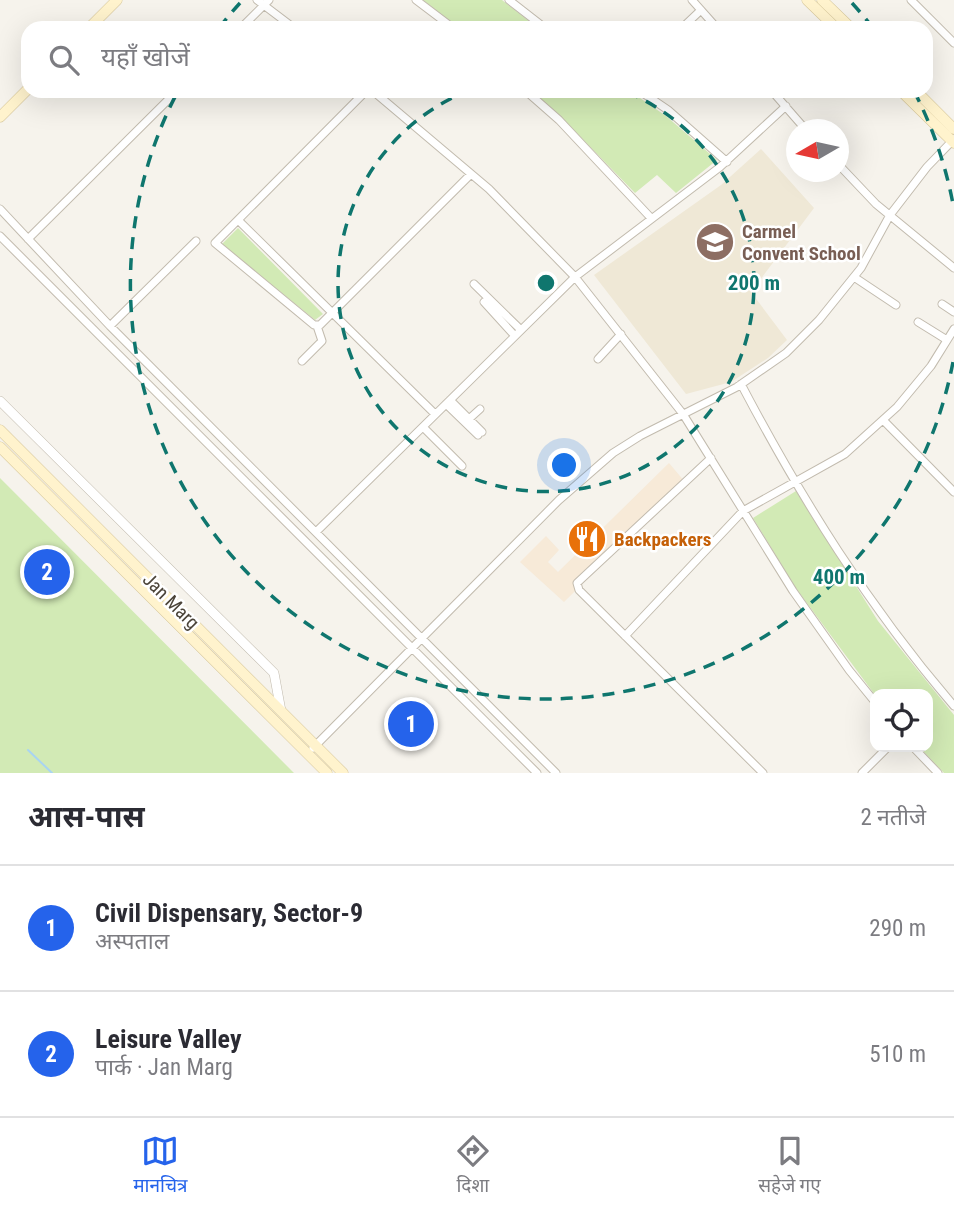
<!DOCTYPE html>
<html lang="hi">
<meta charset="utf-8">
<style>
body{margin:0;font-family:"Roboto Condensed","Noto Sans Devanagari",sans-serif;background:#f7f7f7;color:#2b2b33}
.controls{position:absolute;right:21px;bottom:21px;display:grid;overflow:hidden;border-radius:14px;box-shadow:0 7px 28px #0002}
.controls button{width:63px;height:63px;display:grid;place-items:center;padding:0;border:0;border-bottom:2px solid #e1e1e2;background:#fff;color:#2b2b33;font:35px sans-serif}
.compass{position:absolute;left:786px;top:119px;width:63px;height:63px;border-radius:50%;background:#fff;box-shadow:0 7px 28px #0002;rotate:261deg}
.you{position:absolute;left:565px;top:466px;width:24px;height:24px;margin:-18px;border:5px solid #fff;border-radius:50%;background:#1a73e8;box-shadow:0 0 0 10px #1a73e833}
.badge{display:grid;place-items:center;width:46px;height:46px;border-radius:50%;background:#2563eb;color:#fff;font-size:23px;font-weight:700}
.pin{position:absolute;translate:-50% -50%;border:4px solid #fff;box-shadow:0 2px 7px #0006}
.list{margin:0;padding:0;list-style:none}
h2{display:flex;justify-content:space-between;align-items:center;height:91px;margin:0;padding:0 28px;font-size:30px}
h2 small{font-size:23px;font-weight:400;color:#7c7c81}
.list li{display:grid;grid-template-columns:46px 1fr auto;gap:21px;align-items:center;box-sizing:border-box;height:126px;padding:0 28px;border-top:2px solid #e1e1e2}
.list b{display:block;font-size:26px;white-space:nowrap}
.list p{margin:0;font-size:23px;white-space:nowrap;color:#7c7c81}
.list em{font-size:23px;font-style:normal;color:#7c7c81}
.icon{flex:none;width:38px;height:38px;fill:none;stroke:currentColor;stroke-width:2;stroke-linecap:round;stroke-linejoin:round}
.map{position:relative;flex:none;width:954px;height:773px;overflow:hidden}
.search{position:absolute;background:#fff;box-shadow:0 7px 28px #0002;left:21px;right:21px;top:21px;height:77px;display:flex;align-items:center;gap:18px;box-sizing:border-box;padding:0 24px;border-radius:21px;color:#7c7c81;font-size:26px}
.sheet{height:343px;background:#fff}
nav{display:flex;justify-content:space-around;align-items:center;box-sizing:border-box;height:98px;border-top:2px solid #e1e1e2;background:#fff;font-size:19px;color:#7c7c81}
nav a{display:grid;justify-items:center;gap:4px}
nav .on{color:#2563eb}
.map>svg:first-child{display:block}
.commercial{fill:#f7ead8}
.education{fill:#efe8d6}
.green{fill:#d2eab5}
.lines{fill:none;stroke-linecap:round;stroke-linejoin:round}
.stream{stroke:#a9d4f2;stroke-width:2}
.minor-casing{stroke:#c2bbae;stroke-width:9}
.tertiary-casing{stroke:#c2bbae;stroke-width:10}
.secondary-casing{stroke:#d6c79b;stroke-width:11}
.minor{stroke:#fff;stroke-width:7}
.tertiary{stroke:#fff;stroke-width:9}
.secondary{stroke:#fff3cd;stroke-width:10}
.ring{fill:none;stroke:#0f766e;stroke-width:3.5;stroke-dasharray:12 9}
.labels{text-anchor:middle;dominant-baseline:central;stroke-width:5;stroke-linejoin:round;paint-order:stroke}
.education-label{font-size:19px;font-weight:bold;fill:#785e54;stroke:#fff;text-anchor:start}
.food-label{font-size:19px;font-weight:bold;fill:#c56008;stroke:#fff;text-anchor:start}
.street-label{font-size:19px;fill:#4b4439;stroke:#fff}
.centre{fill:#0f766e;stroke:#fff;stroke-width:3.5}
.ring-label{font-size:21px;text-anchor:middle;font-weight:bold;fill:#0f766e;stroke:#fff;stroke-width:5;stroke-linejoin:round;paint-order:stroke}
</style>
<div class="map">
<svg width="954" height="773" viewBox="0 0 954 773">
<rect width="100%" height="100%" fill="#f6f3ec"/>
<path class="commercial" d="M669,463L685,482L564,602L520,562L546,536L559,550L548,562L558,572Z"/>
<path class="education" d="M761,149L814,208L751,292L787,340L768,358L731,382L686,394L594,275L721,185Z"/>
<path class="green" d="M423,0H502L538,28H459Z
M532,91H630L666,116L717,160L676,193L657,175L635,193L563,119Z
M238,228L323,314L315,320L222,244Z
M0,478L294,773H0Z
M796,491L878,621L954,715V773H944L919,747H928V694L875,695L795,587L753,518Z"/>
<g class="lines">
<path class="stream" d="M28,750L52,773"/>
<g class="minor-casing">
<path id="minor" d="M257,0L294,28
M416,0L453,28
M509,0L545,28
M692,0L717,28
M911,0L954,43
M241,28L269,0
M682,28L701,10
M366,91L215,243L314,325H320L471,174
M373,91L489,189L575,277L683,414L793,591L849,670L875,702
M526,91L559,120L651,218
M640,91L668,110L727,162
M772,91L806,130
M838,164L876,204L954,268
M0,209L110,326L556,773
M238,220L435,414
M0,236L537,773
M28,239L177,91
M854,277L896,305
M474,284L521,330
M484,302L515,336
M942,304L954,312
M918,322L947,340
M110,326L196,241
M598,359L621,334
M302,361L322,341L317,326
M741,384C802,500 869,607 954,706
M450,400L482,432
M446,404L478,435
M469,419L480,409
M883,420L954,492
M423,427L462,466
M711,458L577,583L579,590L763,773
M316,532L575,277L720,167L786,106
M625,636L743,511L845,454L897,407L931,366L954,329
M913,747L938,773
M313,748L559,500L613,453L640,436L737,387L786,353L819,320L861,268L890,215L927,167L954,139
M862,773L888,747"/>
</g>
<g class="tertiary-casing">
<path id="tertiary" d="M0,401L274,673L281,711"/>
</g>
<g class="secondary-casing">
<path id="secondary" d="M807,0L836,28
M822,0L851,28
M89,28L117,0
M901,91L954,143
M916,91L954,129
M0,117L28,89
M0,430L343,773
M0,447L327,773"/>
</g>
<use href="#minor" class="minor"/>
<use href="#tertiary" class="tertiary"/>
<use href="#secondary" class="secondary"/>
</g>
<g class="ring">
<path d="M627 92A208 208 0 1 1 465 92"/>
<path d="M953 362A415 415 0 1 1 178 91M219 28A415 415 0 0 1 240 3M852 3A415 415 0 0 1 873 28M914 91A415 415 0 0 1 953 204"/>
</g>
<defs>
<g id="school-disc" transform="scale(2.0125)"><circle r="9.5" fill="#8d6e63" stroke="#fff"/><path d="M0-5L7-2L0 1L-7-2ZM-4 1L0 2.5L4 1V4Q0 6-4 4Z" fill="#fff"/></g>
<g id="restaurant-disc" transform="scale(2.0125)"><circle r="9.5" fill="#e8710a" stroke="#fff"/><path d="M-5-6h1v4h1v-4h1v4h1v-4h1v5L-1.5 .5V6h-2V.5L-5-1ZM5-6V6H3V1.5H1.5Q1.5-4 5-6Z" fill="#fff"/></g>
</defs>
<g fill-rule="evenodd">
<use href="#school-disc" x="715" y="242"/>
<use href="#restaurant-disc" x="587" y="539"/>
</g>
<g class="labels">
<g class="education-label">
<text x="742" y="231">Carmel<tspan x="742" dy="22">Convent School</tspan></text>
</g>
<g class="food-label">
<text x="614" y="539">Backpackers</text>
</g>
<g class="street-label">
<text transform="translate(171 601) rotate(45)">Jan Marg</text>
</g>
</g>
<circle cx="546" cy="283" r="10" class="centre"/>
<g class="ring-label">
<text x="754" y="290">200 m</text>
<text x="839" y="584">400 m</text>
</g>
</svg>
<div class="controls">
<button><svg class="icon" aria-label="locate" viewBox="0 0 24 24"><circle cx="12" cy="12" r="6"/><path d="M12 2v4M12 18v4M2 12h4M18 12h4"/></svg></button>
</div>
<svg class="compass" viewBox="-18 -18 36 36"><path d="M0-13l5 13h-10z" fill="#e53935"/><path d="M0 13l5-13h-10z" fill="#7c7c81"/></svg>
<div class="you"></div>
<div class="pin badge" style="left:411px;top:724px">1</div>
<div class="pin badge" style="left:47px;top:572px">2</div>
<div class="search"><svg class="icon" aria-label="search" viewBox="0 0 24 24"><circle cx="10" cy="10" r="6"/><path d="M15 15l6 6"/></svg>यहाँ खोजें</div>
</div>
<section class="sheet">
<h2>आस-पास<small>2 नतीजे</small></h2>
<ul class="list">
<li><span class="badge">1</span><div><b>Civil Dispensary, Sector-9</b><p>अस्पताल</p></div><em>290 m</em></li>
<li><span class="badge">2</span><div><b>Leisure Valley</b><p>पार्क · Jan Marg</p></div><em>510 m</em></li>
</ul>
</section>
<nav>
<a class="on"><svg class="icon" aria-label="map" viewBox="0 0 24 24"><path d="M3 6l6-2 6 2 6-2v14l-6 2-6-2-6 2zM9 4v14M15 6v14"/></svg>मानचित्र</a>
<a><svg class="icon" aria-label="directions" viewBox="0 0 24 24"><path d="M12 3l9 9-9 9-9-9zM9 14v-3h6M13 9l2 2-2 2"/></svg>दिशा</a>
<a><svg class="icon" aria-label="saved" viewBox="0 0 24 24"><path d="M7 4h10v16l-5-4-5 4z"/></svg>सहेजे गए</a>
</nav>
